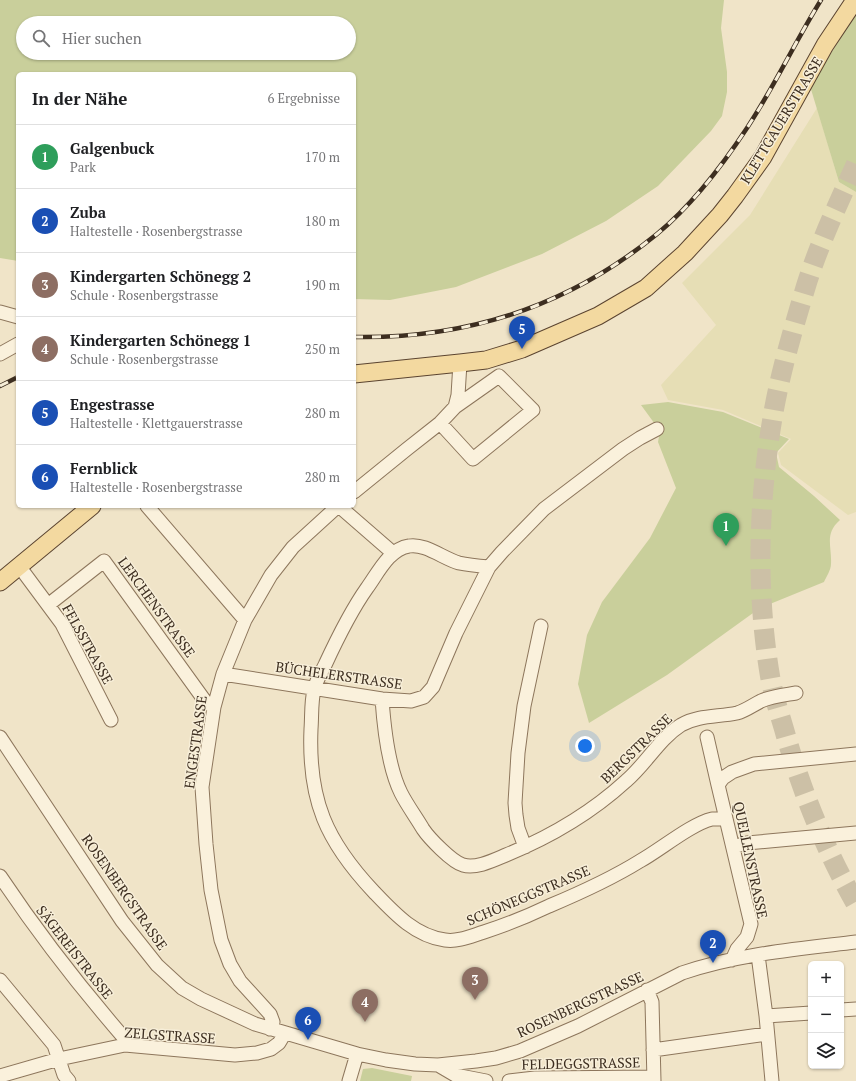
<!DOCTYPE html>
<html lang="de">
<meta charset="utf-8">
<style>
body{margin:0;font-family:"PT Serif",serif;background:#f6f6f6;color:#202124}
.controls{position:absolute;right:12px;bottom:12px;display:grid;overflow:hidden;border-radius:6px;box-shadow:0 1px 3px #0004}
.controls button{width:36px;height:36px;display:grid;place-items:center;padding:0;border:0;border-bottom:1px solid #e0e0e0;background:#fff;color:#202124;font:20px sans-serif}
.you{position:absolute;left:585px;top:746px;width:14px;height:14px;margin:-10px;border:3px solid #fff;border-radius:50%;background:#1a73e8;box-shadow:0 0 0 6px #1a73e833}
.badge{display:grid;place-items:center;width:26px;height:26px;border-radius:50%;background:#2563eb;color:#fff;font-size:13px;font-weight:700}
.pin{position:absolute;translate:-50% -33px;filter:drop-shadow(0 1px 2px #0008)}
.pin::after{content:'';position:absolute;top:21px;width:14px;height:12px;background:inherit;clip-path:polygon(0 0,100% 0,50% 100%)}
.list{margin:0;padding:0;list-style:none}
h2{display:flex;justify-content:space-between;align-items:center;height:52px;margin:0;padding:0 16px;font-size:17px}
h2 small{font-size:13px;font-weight:400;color:#757577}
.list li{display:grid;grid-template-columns:26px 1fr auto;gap:12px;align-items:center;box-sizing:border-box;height:64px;padding:0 16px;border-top:1px solid #e0e0e0}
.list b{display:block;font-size:15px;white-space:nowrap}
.list p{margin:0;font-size:13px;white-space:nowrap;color:#757577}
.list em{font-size:13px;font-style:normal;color:#757577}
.icon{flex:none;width:22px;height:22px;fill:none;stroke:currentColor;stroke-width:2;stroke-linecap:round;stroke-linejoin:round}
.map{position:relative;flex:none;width:856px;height:1081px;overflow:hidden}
.search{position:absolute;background:#fff;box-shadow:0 1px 3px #0004;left:16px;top:16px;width:340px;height:44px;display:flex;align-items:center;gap:10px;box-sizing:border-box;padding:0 14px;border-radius:22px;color:#757577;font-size:15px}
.panel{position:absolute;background:#fff;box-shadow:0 1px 3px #0004;left:16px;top:72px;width:340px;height:436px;border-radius:6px}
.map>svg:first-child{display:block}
.farmland{fill:#e6deb5}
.green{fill:#c9cf9b;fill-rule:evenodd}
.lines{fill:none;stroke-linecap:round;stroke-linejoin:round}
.highway-tunnel{stroke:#ccc0a6;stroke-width:20;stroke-dasharray:20 10;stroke-linecap:butt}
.minor-casing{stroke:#8d765c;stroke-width:15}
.major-casing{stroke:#5b4430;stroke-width:19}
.minor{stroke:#faf1dc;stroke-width:13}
.major{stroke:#f3d9a0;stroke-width:17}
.rail-casing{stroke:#3d2e20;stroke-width:4.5}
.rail{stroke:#f7eed8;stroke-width:3;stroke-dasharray:9;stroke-linecap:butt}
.labels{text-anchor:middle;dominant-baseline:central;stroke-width:3;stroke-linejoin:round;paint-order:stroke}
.street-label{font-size:14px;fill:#3d2e20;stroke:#f7eed8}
</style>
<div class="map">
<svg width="856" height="1081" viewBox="0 0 856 1081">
<rect width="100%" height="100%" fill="#f0e4c8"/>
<path class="farmland" d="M817,108L839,182L856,192V512L848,515L781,465L778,453L791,439L723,410L668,400L661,385L716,325L682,283L750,215Z"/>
<path class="green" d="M0,0H724L721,28L727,72V92L722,116L711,131L658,186L606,221L542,254L456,287L390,300L354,299V74H18V261L0,258ZM23,23H349V53H23Z
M856,14V192L839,182L810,86Z
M668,402L723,412L789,439L776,453L779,467L814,496L840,520C824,534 832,546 831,564C831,570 826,577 824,582L760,608L667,675L589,723L578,684L587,635L602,602L650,538L676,488L658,442L660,431L641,405Z
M372,1068L412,1076L411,1081H360L363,1069Z"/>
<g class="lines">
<path class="highway-tunnel" d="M856,164C838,204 819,244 806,286C793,329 779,377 772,421C758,505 756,592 770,676C773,694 779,712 784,729C801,790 825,849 856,904"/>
<g class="minor-casing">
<path id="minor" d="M0,312L18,317
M0,354L18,344
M440,423L473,459L533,410L499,376L455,407
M354,492L407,449L440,423L455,407L458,395L460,363
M147,506L245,620
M339,506L393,553
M19,566L62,624L111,720
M489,567C479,566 469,565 459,563C444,559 425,543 409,546C389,549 378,573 367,588C350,612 337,639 325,665C321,673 316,681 314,690C311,702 312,716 311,729C308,800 326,841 374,892C394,913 415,936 445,940C458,942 471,936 484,932C506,925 528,916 549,906C580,893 611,879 640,861C660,850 691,824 712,819C716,819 721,819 726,819
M48,605L104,561L205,701L214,707
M223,674L382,699L411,701L424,697L433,687L456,633L489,567L502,552L544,509L623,449L640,438L657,429
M382,699C384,728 388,767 401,793C407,805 416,817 423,829C429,838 452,862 463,865C476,869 494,860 506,855C550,837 591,813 626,781C646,764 659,739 681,725C698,715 718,717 737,713C745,711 753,705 761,701C772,696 784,695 796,693
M0,737L122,921L157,965L182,988L201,999L255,1024L357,1054L386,1060L415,1064L438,1065L476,1061L496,1058L520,1051L578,1026L682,973C738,954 798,949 856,942
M707,737L718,785
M525,847L518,828L516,815L515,803L518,753L524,706L541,626
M733,847L747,843L856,833
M0,876C38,933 80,987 125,1039V1045
M758,955L766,1016L772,1081
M732,960L737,949L747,937L751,924L718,785L723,778L732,772L754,764L856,754
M0,980L54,1045L64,1075L69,1081
M647,990L652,1002L654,1081
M841,1010L856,1009
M766,1016L811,1013
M270,1029L273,1022L270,1014L240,981L230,964L221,940L211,890L206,844L202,787L214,707L223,674L245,620L271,575L293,547L338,506
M653,1050L767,1034
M438,1065L455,1075L486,1081
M0,1076L59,1059L125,1045L235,1055L257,1053L271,1049L279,1043L285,1033
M349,1081L357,1054
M509,1081L535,1078L654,1077"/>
</g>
<g class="major-casing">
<path id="major" d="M354,374L460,363L486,360L522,349L598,316L646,288L685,253L720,215L735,196L763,157L825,45L855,0
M0,582L92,506"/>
</g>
<use href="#minor" class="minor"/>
<use href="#major" class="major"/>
<g class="rail-casing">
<path id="rail" d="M354,337C468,339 569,306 657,234C692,205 722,166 747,128C774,87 795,42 821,0
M0,386L18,377"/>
</g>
<use href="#rail" class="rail"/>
</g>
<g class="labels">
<g class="street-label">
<text transform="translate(781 120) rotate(-59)">KLETTGAUERSTRASSE</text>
<text transform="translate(157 607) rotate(54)">LERCHENSTRASSE</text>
<text transform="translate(88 644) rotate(61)">FELSSTRASSE</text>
<text transform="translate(339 675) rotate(8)">BÜCHELERSTRASSE</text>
<text transform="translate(195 742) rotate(-82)">ENGESTRASSE</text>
<text transform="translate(636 748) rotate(-44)">BERGSTRASSE</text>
<text transform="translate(751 860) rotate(78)">QUELLENSTRASSE</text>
<text transform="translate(125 892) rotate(55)">ROSENBERGSTRASSE</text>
<text transform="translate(528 895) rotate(-23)">SCHÖNEGGSTRASSE</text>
<text transform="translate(75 952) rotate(52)">SÄGEREISTRASSE</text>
<text transform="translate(580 1004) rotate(-25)">ROSENBERGSTRASSE</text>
<text transform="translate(170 1035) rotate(4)">ZELGSTRASSE</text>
<text transform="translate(581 1063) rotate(-1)">FELDEGGSTRASSE</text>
</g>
</g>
</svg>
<div class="controls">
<button>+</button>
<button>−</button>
<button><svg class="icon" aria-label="layers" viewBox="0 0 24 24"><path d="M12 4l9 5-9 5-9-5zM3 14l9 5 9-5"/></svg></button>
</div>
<div class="you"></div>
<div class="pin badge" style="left:726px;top:546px;background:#2e9e5b">1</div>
<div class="pin badge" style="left:713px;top:963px;background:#1a4fb4">2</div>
<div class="pin badge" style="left:475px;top:1000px;background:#8d6e63">3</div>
<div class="pin badge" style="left:365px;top:1022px;background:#8d6e63">4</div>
<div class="pin badge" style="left:522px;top:349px;background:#1a4fb4">5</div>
<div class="pin badge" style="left:308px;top:1040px;background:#1a4fb4">6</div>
<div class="search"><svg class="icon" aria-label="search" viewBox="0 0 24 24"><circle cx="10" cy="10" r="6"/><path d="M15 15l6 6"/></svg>Hier suchen</div>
<section class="panel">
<h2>In der Nähe<small>6 Ergebnisse</small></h2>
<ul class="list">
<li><span class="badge" style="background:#2e9e5b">1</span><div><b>Galgenbuck</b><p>Park</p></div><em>170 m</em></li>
<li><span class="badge" style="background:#1a4fb4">2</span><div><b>Zuba</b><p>Haltestelle · Rosenbergstrasse</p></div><em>180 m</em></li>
<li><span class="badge" style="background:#8d6e63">3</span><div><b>Kindergarten Schönegg 2</b><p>Schule · Rosenbergstrasse</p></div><em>190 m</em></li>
<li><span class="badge" style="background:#8d6e63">4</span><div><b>Kindergarten Schönegg 1</b><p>Schule · Rosenbergstrasse</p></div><em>250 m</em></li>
<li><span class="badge" style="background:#1a4fb4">5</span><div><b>Engestrasse</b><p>Haltestelle · Klettgauerstrasse</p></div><em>280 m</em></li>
<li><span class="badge" style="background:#1a4fb4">6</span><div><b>Fernblick</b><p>Haltestelle · Rosenbergstrasse</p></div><em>280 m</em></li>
</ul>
</section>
</div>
